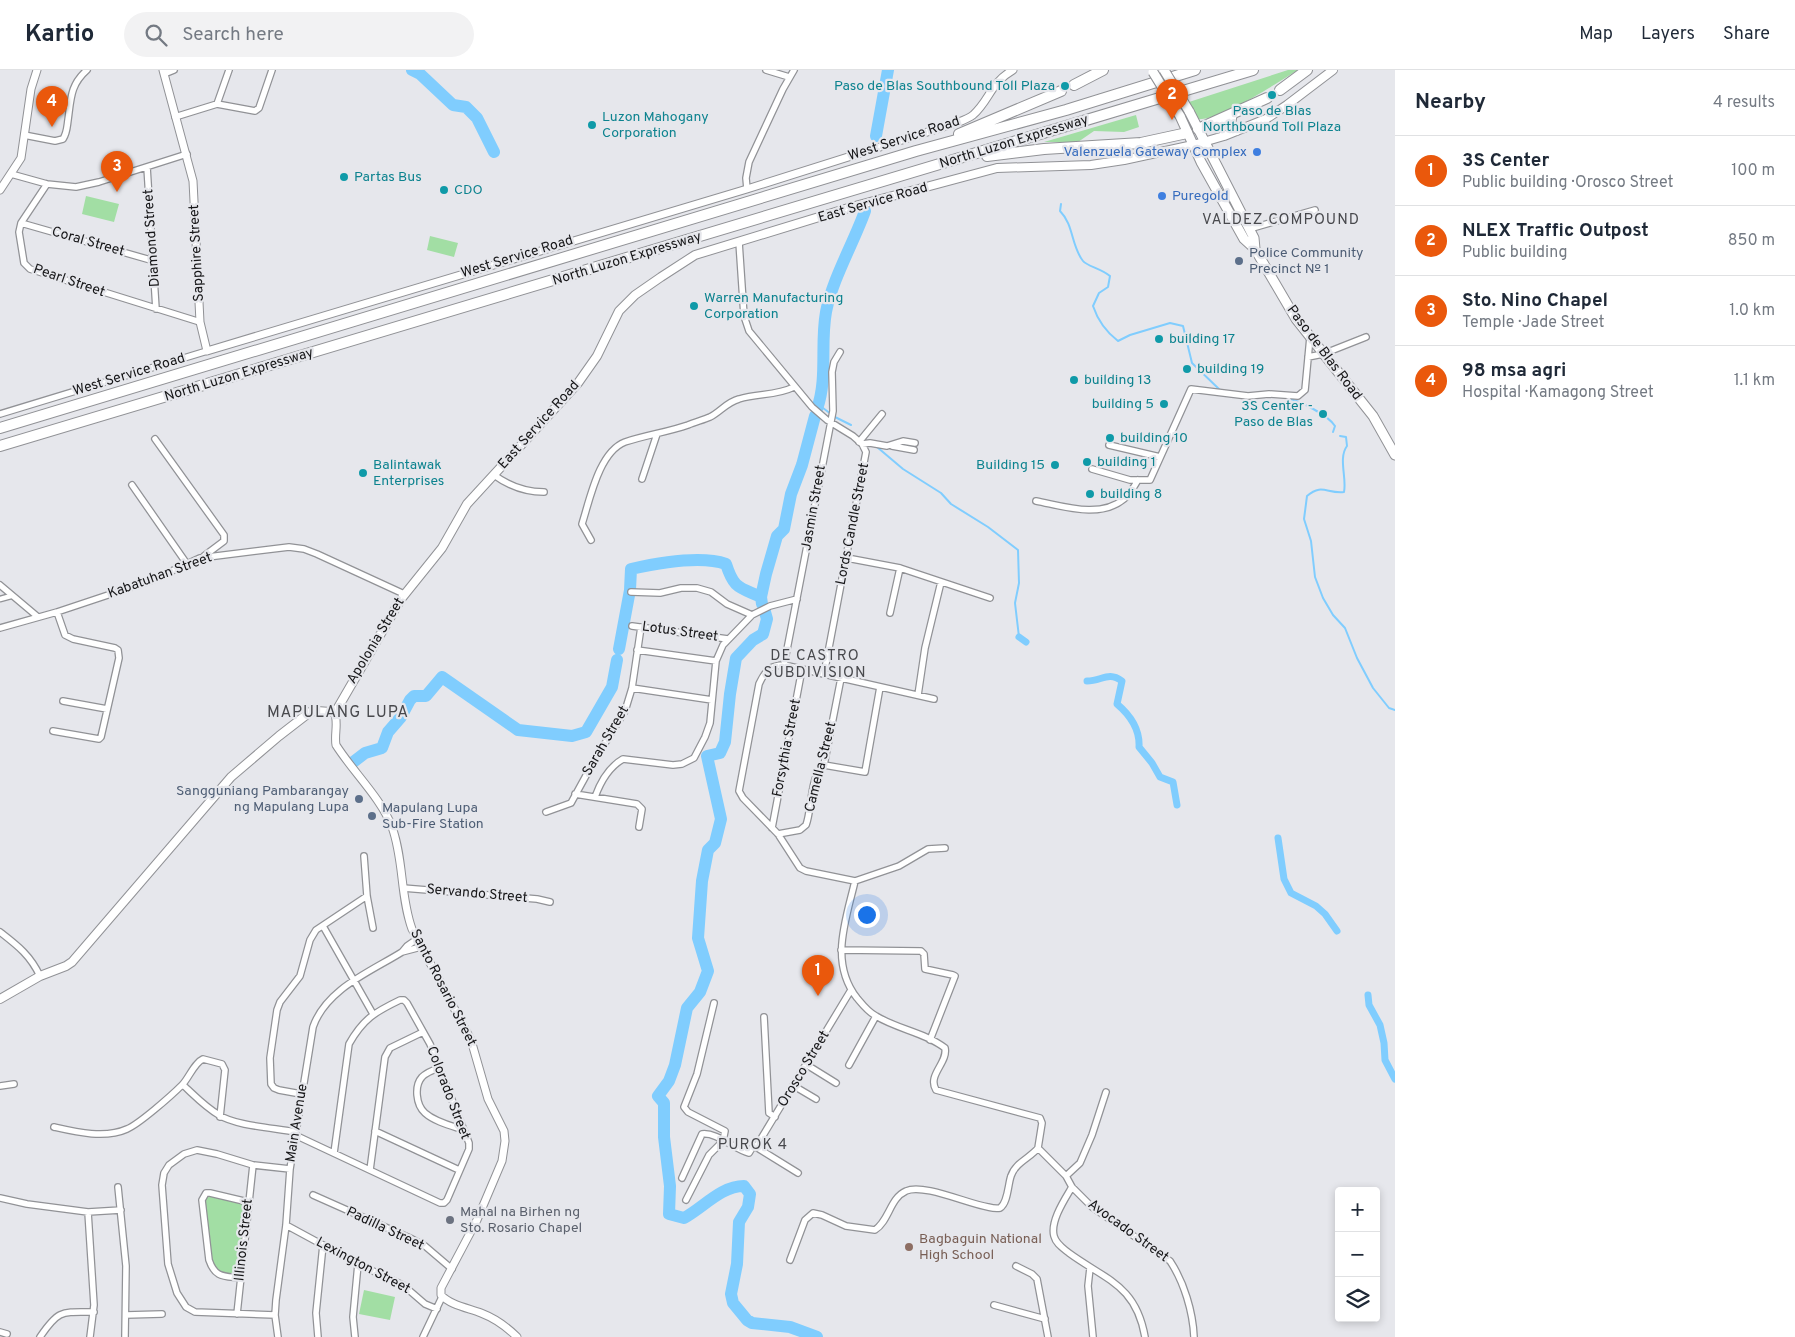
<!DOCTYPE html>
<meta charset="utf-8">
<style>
body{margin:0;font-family:Overpass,sans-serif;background:#f2f2f3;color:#1f2937}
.controls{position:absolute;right:15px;bottom:15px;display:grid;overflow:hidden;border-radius:5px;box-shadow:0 2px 8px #0003}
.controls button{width:45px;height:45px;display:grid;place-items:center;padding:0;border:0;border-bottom:1px solid #e0e1e3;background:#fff;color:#1f2937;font:25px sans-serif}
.you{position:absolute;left:866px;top:844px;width:18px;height:18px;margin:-12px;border:4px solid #fff;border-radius:50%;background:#1a73e8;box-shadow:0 0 0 8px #1a73e833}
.badge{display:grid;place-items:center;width:32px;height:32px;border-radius:50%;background:#ea580c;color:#fff;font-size:16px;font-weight:700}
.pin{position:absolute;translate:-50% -41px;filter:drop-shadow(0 1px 2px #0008)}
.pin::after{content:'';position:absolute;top:26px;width:18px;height:15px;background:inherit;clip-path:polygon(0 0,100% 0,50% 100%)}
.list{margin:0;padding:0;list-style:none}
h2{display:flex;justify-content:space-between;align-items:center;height:65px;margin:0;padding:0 20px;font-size:21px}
h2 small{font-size:16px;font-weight:400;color:#747a83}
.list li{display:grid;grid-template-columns:32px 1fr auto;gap:15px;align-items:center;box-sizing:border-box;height:70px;padding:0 20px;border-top:1px solid #e0e1e3}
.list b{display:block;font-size:19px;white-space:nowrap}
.list p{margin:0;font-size:16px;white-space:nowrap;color:#747a83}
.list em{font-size:16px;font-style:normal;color:#747a83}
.icon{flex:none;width:28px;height:28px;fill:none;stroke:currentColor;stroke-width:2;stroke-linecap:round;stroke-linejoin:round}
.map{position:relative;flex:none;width:1395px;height:1267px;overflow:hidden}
header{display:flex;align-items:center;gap:30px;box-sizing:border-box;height:70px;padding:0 25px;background:#fff;border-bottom:1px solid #e0e1e3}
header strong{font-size:24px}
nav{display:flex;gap:28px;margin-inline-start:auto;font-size:18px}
.search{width:350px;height:45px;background:#f2f2f3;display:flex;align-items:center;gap:12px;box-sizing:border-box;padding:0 18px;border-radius:28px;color:#747a83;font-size:19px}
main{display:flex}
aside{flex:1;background:#fff}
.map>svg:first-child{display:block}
.green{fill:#a2dea4}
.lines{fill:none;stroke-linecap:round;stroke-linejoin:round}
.stream{stroke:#80cdfe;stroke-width:2}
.canal{stroke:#80cdfe;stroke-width:7}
.river{stroke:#80cdfe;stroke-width:12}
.pedestrian-casing{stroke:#919296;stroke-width:7}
.minor-casing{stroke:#919296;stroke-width:8}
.tertiary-casing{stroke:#919296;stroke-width:9}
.secondary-casing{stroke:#919296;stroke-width:10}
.primary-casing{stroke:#919296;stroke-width:11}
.motorway-casing{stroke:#919296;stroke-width:12}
.pedestrian{stroke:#fff;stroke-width:4.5}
.minor{stroke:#fff;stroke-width:5.5}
.tertiary{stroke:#fff;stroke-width:7}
.secondary{stroke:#fff;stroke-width:8}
.primary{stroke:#fff;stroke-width:9}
.motorway{stroke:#fff;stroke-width:10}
.primary-bridge-casing{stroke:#919296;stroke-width:11;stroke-linecap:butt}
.primary-bridge{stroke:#fff;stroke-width:9}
.culture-dot{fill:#0f9aa8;stroke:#e6e7ec;stroke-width:2}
.shop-dot{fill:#3f7fe0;stroke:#e6e7ec;stroke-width:2}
.service-dot{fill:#5c6f8a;stroke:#e6e7ec;stroke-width:2}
.worship-dot{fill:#6b7280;stroke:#e6e7ec;stroke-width:2}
.education-dot{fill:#8d6e63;stroke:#e6e7ec;stroke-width:2}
.labels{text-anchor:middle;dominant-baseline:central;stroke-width:4.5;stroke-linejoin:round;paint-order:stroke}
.culture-label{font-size:14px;fill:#0d838f;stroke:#e6e7ec;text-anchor:start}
.street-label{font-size:14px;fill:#161618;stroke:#e6e7ec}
.shop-label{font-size:14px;fill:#366cbe;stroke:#e6e7ec;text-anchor:end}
.service-label{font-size:14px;fill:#4e5e75;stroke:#e6e7ec;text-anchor:start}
.worship-label{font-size:14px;fill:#5b616d;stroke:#e6e7ec;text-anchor:start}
.education-label{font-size:14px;fill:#785e54;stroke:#e6e7ec;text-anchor:start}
.neighbourhood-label{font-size:15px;letter-spacing:1px;fill:#48494d;stroke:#e6e7ec}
.quarter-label{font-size:16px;letter-spacing:1px;fill:#48494d;stroke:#e6e7ec}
</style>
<header>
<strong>Kartio</strong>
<div class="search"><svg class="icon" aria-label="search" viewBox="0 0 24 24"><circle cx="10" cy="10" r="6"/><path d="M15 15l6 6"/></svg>Search here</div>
<nav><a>Map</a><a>Layers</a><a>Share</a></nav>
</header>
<main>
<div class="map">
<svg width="1395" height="1267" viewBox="0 0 1395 1267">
<rect width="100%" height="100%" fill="#e6e7ec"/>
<path class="green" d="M1288,0H1298C1278,12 1219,52 1196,49L1189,32Z
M1136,45L1139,57L1124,62L1094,61L1078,72H1044Z
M86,126L119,134L114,152L82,144Z
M430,166L458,173L454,187L427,180Z
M207,1124L246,1133L239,1207L216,1201L210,1190L205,1127Z
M364,1220L395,1227L390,1250L359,1244Z"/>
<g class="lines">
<path class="stream" d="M1061,134L1060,141C1074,155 1071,176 1083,191C1087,196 1102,199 1110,206L1108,217L1099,223L1093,236C1098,251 1105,261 1118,271L1130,265L1170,253L1183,256L1192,293L1220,320
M1287,328C1300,331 1328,345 1335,356L1333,362
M819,335L831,344
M833,346L851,355
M1340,366L1346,367L1347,376C1338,388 1347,408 1344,422C1327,424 1322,413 1307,426L1304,449L1311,471L1315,507L1323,528L1333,545L1345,558L1357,588L1373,618L1389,638L1395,640
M877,377L903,399L941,423L951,434L988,457L1018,480L1019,513L1015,533L1019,567"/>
<path class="canal" d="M1019,567L1026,572
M1087,611C1102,611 1108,601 1122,611L1117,634C1130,645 1140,659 1139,677L1152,693L1160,707L1173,712L1177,735
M1278,768L1284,809L1291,823L1316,836L1325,844L1337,861
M1368,925L1369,935L1380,955L1384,973L1385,990L1395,1009"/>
<path class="river" d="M412,0L420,4L453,35L466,37L477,48L494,82
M876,66L888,0
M817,339C828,308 820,274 826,242C832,210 854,172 865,141
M762,534L761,527L766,504L777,466L784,459L791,424L802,395L815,346
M765,542L767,549L763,564L753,570L736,588L730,624L725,672L720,683L707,686L721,749L715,773L708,780L702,811L698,868L708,901L700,922L687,938L675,995L669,1011L658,1026L664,1033V1067L670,1116L669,1144L684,1148C704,1137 721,1116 744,1116L750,1124L748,1137L739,1152L737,1194L731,1224L733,1233L747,1250L752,1253L790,1257L817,1267
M619,579L630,520L631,499C658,493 700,485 726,494C734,519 739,517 761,527
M352,693L365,683L382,678L388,662L401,647L410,630L414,626H426L442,607L518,660L572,666L586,662L612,617L617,590"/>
<g class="pedestrian-casing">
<path id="pedestrian" d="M0,529L11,526"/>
</g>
<g class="minor-casing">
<path id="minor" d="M766,0L789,7
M164,4L174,0
M217,34L229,0
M175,47L217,34L255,41L259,38L272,0
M24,65L55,71L63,69C67,63 67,57 68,50C71,29 70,15 87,0
M147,97L156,239
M11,104L47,114L76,117L99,112L187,84
M47,114L21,153L19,162L24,193L30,199L200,252
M747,119L746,108L749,92L783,19L794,0
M21,153L154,191
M1249,159L1315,140
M739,172L744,246L749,261L812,337L827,350L853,366L862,374L866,382L824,604
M1308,287L1323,284L1366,267
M0,344L207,281
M155,369L224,465V471L204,486
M859,372L882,344
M862,374L870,373L887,376L903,371L915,373
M1109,375L1160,387
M892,376L914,380
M1092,399L1130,410H1150L1191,319L1248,326L1269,324L1298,326L1305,320L1310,267
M494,405C509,416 525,422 544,422
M642,409L657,364
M132,415L187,494
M1036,431C1063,436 1100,449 1124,429C1130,424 1134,417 1138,410
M591,470L582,454C590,429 599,382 625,372C646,365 668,362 688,355C695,352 703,350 710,347C720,342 727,332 739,329C758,323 776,326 794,317
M847,488L900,498L990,528
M0,515L38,547
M631,522L660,523L681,518H697L711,522L727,534L752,545
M890,543L900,498
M632,556L728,569
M0,558L57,542L150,511L200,488L289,477L304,479L317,484L404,524
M637,580L716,591
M784,595L833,341L832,302L834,292L840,282
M632,618L712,630
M918,625L925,578L941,512
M934,629L784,595C770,595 765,601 759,614L739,721L743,728L778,764L800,798L806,801L855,811L899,796L928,779L945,778
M63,631L107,639
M53,661L99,669L101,667L119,588L118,580L115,578L73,569L65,565L57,542
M824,695L865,702L880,617
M575,724L637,734L642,739L639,757
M595,727C600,713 609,697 623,689L673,695L682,694L694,688L705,667L710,653L716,591L723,575L752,545L770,536L797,529
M546,742L571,733L594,691L625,641L632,618L641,557
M772,758L802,599
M778,764L800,760L806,755C812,740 810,704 824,695L841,608
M364,786L367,826L373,858
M855,811C846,850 829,892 857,928C862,934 868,942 876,946C897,959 926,963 945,978C948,993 927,1005 936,1020L1040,1048L1042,1053L1038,1078
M403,818L537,829L550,832
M323,856L373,944
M0,862C18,876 30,885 40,906
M841,880L921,881L924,884L925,899L953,905L955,906L930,970
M402,882L421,877
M764,947L769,1043L775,1047
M807,995L836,1013
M849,995L876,946
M439,998C433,1000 427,1002 422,1007C414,1016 416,1035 425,1043C435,1052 452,1056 464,1060
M183,1015C194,1025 205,1037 219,1045C236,1056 275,1058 296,1062
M0,1016L14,1014
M794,1016L816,1029
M301,1024L279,1020L274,1018L271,1014L270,988L277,940L280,932L300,906L310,870L316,860L367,826
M54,1057C76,1062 105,1069 127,1059C139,1054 171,1026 182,1015C189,1008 194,993 203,989L222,994L225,1000L220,1047
M375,1061L459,1100
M295,1065L440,1133H444L447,1130L469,1079V1073L430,974L407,933L404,930H400C375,942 363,949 349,974L334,1083
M756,1077L798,1103
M370,1100L385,987L390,978L423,962
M1066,1106L1080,1093L1092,1065L1106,1022
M682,1108L702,1064C717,1062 735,1080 749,1083L752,1078L756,1077L851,920
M118,1117L126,1196L125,1267
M1072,1117C1065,1129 1050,1151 1054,1166C1056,1174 1063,1178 1069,1183C1106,1210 1136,1215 1145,1267
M313,1125L412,1169L425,1176L452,1199
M0,1128L27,1134L88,1142L121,1140
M686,1130L709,1085L723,1071L725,1061L688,1042L684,1037L697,1004L714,933
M88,1142L94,1235L90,1267
M286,1155L358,1194L403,1215L425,1234L437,1239
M790,1190L805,1150L813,1143L822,1145L846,1156L875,1160C889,1151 890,1128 906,1121C923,1113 968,1134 988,1137C992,1138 996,1139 1000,1138C1008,1133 1008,1114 1011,1106C1015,1093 1030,1088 1038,1078L1066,1106L1072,1117L1092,1137L1170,1191C1184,1212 1193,1242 1194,1267
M1016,1196L1032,1204L1037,1209L1048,1267
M1090,1198L1088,1216L1093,1267
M240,1208C224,1206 215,1208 209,1190L202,1130L206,1123H210L248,1132
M994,1235L1045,1249
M237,1244L253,1095
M126,1245L162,1244
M275,1245L195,1242L186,1237L177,1223L168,1194L162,1115L164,1103L169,1095L184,1084L197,1080L217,1084L253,1095L290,1099
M0,1262L7,1264
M40,1267C59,1239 62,1242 94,1242
M278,1267L275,1245L276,1230L286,1155L290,1099L313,957C326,919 370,902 402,882L407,876L417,869
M318,1267L316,1243L323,1175
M355,1267L353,1247L358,1194
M423,1267L442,1227"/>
</g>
<g class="tertiary-casing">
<path id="tertiary" d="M163,0L193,111L200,252L207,281L747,119L959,52C964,50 969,48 973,45C990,30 990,13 1013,0
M0,120L21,88L31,19L37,0
M334,642C339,651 334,664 336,675C353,702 381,728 392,757C404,790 400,826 412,859L471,970L488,1029L504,1061L505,1071L502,1091L477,1150L441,1218V1225C450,1235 468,1238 481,1243C494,1248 507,1257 517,1267"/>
</g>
<g class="secondary-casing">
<path id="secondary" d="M1233,44L1231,53L1237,61
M0,929L40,906L66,896L72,892L231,707L279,666L310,642C319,639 328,644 336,641L401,529L442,478L467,434L578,313L597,286L619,241L635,225L661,207L695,185L855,136L997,98L1091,95L1124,90L1193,75L1224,66L1266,49L1287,35L1333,0"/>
</g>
<g class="primary-casing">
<path id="primary" d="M1189,41L1254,168L1255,179
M1180,46L1201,92L1244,169L1255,179L1296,249L1373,346L1395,385"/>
</g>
<g class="motorway-casing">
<path id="motorway" d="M1074,15L1103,0
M1280,20L1307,0
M1198,59L1267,28
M959,64L1061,21
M987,86L1044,79L1141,73L1187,63
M0,358L916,81L1066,40L1195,0
M0,376L1253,0"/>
</g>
<use href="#pedestrian" class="pedestrian"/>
<use href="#minor" class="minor"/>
<use href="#tertiary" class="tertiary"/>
<use href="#secondary" class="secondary"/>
<use href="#primary" class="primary"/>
<use href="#motorway" class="motorway"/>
<g class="primary-bridge-casing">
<path id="primary-bridge" d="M1164,0L1189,41
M1153,2L1180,46"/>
</g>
<use href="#primary-bridge" class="primary-bridge"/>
</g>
<g class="culture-dot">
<circle cx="1065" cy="16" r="5"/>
<circle cx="1272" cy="25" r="5"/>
<circle cx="592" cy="55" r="5"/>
<circle cx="344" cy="107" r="5"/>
<circle cx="444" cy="120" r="5"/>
<circle cx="694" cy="236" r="5"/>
<circle cx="1159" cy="269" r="5"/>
<circle cx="1187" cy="299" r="5"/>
<circle cx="1074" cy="310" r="5"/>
<circle cx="1164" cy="334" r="5"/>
<circle cx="1323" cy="344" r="5"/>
<circle cx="1110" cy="368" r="5"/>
<circle cx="1087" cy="392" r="5"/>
<circle cx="1055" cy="395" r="5"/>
<circle cx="363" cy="403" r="5"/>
<circle cx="1090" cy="424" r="5"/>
</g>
<g class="shop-dot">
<circle cx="1257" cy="82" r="5"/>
<circle cx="1162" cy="126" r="5"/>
</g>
<g class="service-dot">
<circle cx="1239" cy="191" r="5"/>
<circle cx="359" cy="729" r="5"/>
<circle cx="372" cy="746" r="5"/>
</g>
<circle class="worship-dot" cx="450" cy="1150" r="5"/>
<circle class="education-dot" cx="909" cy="1177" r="5"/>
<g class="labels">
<g class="culture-label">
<text x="1055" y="16" text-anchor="end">Paso de Blas Southbound Toll Plaza</text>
<text x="1272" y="41" text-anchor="middle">Paso de Blas<tspan x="1272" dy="16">Northbound Toll Plaza</tspan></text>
<text x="602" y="47">Luzon Mahogany<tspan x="602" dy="16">Corporation</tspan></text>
<text x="354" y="107">Partas Bus</text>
<text x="454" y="120">CDO</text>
<text x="704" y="228">Warren Manufacturing<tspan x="704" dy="16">Corporation</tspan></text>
<text x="1169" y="269">building 17</text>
<text x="1197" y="299">building 19</text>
<text x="1084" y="310">building 13</text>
<text x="1154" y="334" text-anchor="end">building 5</text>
<text x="1313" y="336" text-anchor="end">3S Center -<tspan x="1313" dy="16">Paso de Blas</tspan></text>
<text x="1120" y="368">building 10</text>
<text x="1097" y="392">building 1</text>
<text x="373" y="395">Balintawak<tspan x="373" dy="16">Enterprises</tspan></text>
<text x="1045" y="395" text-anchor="end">Building 15</text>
<text x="1100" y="424">building 8</text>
</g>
<g class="street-label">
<text transform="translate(904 69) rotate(-18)">West Service Road</text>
<text transform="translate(1014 72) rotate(-17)">North Luzon Expressway</text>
<text transform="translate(873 133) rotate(-16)">East Service Road</text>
<text transform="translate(152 168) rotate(-94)">Diamond Street</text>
<text transform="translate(88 172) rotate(16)">Coral Street</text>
<text transform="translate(197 183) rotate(-93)">Sapphire Street</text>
<text transform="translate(517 187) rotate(-17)">West Service Road</text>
<text transform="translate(627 189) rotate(-17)">North Luzon Expressway</text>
<text transform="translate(69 211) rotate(19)">Pearl Street</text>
<text transform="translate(1324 283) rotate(53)">Paso de Blas Road</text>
<text transform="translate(129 305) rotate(-17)">West Service Road</text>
<text transform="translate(239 305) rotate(-17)">North Luzon Expressway</text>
<text transform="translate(539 355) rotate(-48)">East Service Road</text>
<text transform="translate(814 438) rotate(-80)">Jasmin Street</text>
<text transform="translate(853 454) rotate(-79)">Lords Candle Street</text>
<text transform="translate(160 506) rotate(-20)">Kabatuhan Street</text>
<text transform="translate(680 562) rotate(8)">Lotus Street</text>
<text transform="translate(376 571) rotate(-59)">Apolonia Street</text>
<text transform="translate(606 671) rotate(-60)">Sarah Street</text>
<text transform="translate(787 678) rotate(-79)">Forsythia Street</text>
<text transform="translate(821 697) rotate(-76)">Camella Street</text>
<text transform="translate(477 824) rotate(5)">Servando Street</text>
<text transform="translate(443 918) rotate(63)">Santo Rosario Street</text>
<text transform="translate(804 999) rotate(-59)">Orosco Street</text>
<text transform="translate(448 1023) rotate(69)">Colorado Street</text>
<text transform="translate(297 1053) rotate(-81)">Main Avenue</text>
<text transform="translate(385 1159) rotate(25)">Padilla Street</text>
<text transform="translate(1128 1161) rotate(36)">Avocado Street</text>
<text transform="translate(244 1170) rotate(-84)">Illinois Street</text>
<text transform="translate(363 1196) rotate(28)">Lexington Street</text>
</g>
<g class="shop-label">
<text x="1247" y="82">Valenzuela Gateway Complex</text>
<text x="1172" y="126" text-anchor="start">Puregold</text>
</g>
<g class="service-label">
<text x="1249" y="183">Police Community<tspan x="1249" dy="16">Precinct № 1</tspan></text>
<text x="349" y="721" text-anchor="end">Sangguniang Pambarangay<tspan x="349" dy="16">ng Mapulang Lupa</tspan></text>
<text x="382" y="738">Mapulang Lupa<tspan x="382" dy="16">Sub-Fire Station</tspan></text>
</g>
<g class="worship-label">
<text x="460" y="1142">Mahal na Birhen ng<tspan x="460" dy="16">Sto. Rosario Chapel</tspan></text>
</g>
<g class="education-label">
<text x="919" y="1169">Bagbaguin National<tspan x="919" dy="16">High School</tspan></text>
</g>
<g class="neighbourhood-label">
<text x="1281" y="150">VALDEZ COMPOUND</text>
<text x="815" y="586">DE CASTRO<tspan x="815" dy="17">SUBDIVISION</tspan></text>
<text x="753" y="1075">PUROK 4</text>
</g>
<g class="quarter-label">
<text x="338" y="643">MAPULANG LUPA</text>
</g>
</g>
</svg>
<div class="controls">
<button>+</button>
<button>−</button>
<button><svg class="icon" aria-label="layers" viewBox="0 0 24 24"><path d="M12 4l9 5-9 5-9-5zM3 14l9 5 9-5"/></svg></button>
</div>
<div class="you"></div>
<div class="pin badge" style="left:818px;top:926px">1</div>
<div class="pin badge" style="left:1172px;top:50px">2</div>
<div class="pin badge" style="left:117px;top:122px">3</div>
<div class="pin badge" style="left:52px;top:57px">4</div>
</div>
<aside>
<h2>Nearby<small>4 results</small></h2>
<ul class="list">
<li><span class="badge">1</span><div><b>3S Center</b><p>Public building · Orosco Street</p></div><em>100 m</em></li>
<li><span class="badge">2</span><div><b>NLEX Traffic Outpost</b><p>Public building</p></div><em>850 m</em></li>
<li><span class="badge">3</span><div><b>Sto. Nino Chapel</b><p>Temple · Jade Street</p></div><em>1.0 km</em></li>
<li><span class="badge">4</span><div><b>98 msa agri</b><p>Hospital · Kamagong Street</p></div><em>1.1 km</em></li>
</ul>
</aside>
</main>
